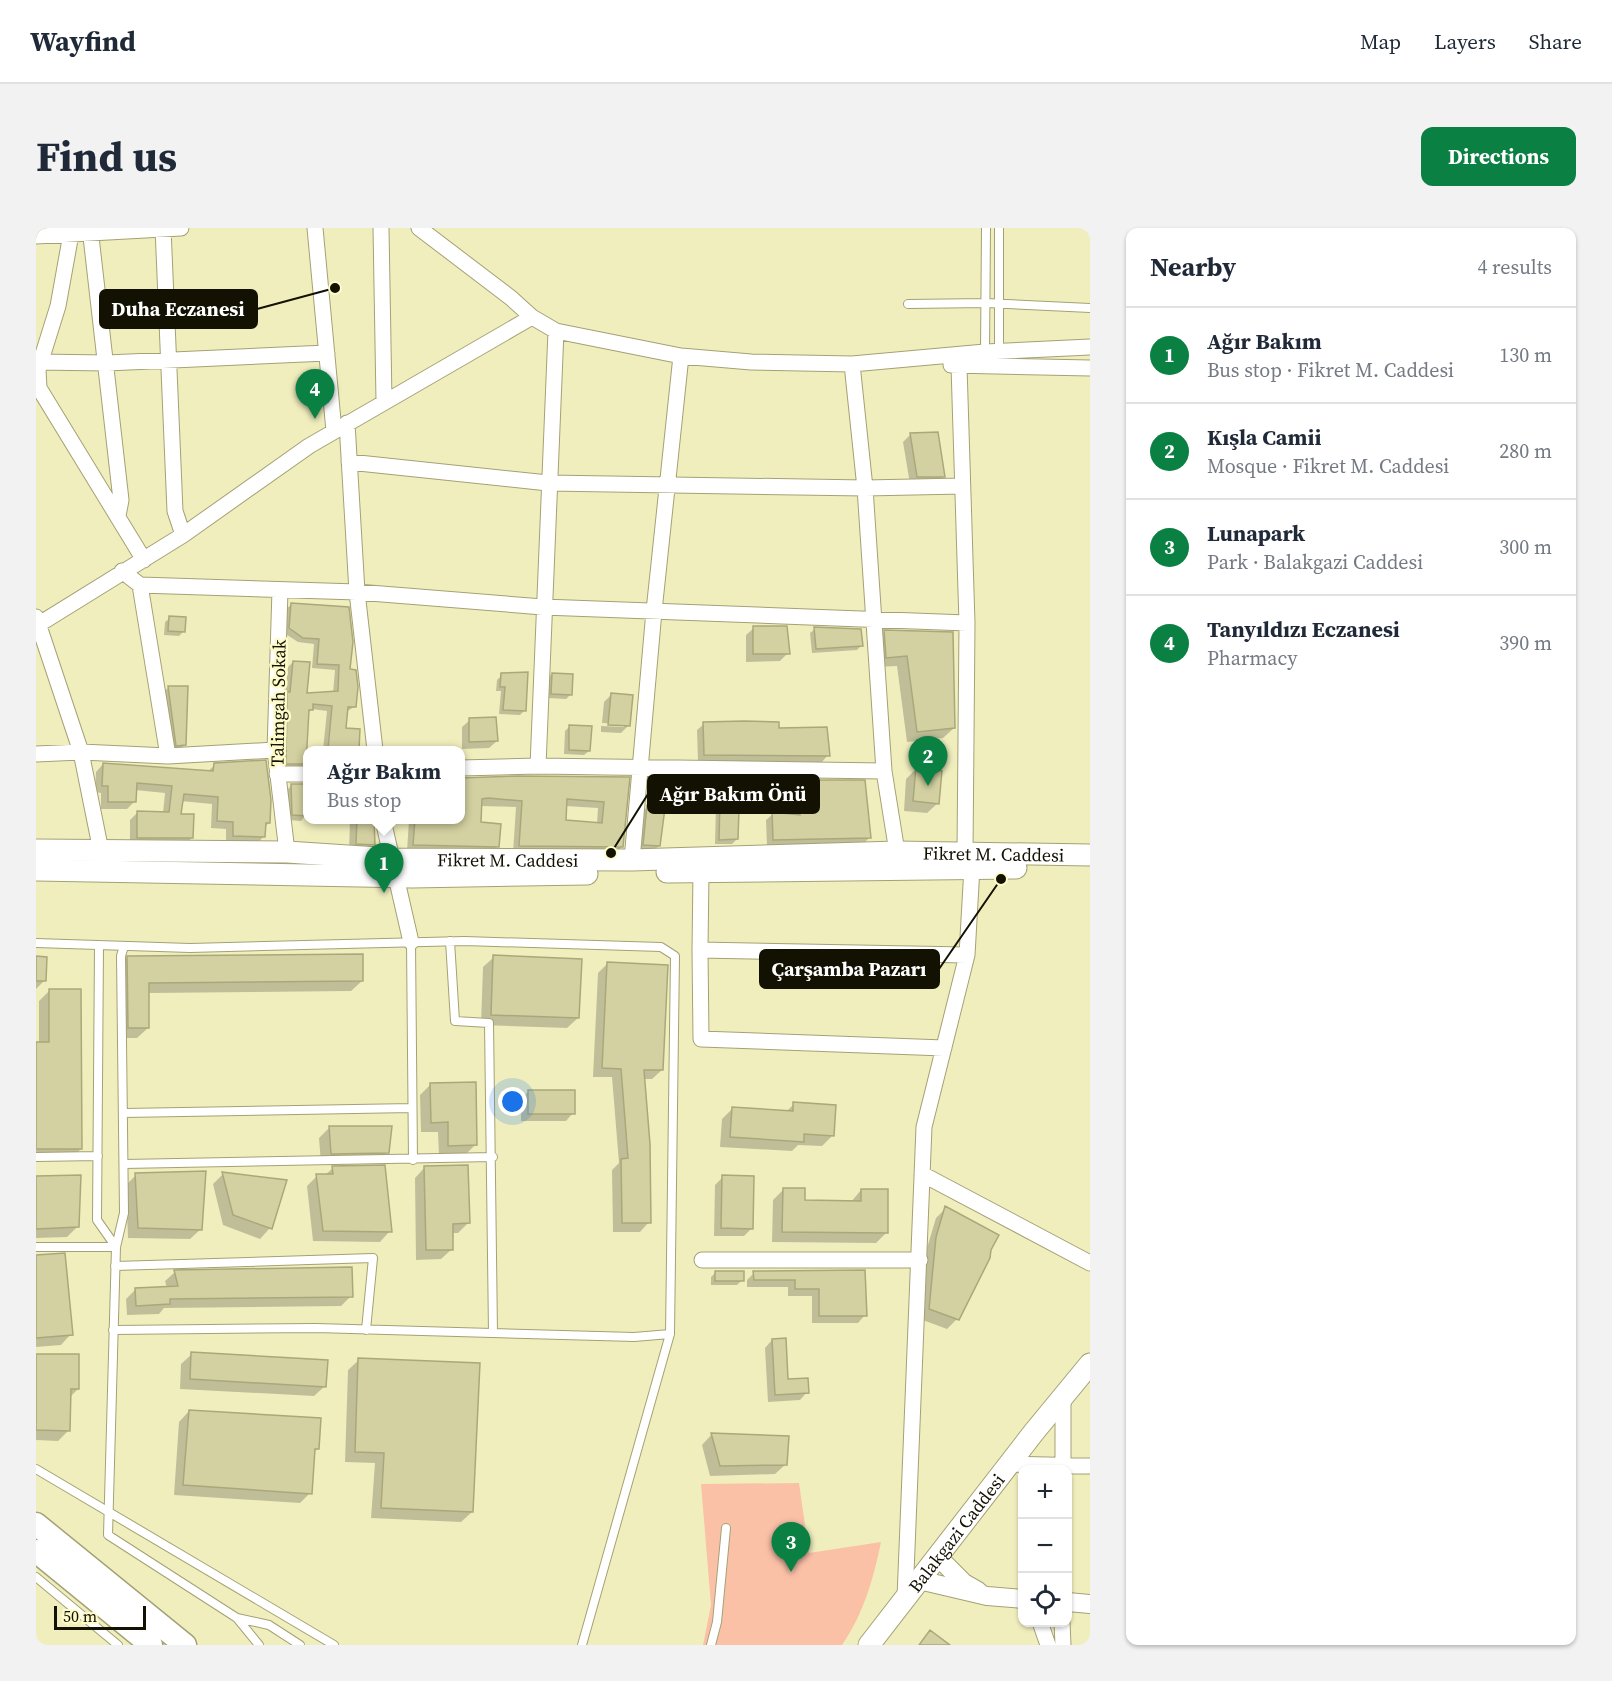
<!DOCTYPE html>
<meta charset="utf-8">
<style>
body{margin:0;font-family:"Source Serif 4",serif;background:#f2f2f3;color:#1f2937}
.controls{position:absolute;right:18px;bottom:18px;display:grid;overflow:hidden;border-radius:12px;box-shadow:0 2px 4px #0004}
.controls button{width:54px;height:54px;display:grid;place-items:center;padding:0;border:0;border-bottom:2px solid #e0e1e3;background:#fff;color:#1f2937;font:30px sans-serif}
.scale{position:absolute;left:18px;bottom:15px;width:92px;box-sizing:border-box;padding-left:6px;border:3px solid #131102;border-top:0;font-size:16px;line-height:21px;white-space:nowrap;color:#131102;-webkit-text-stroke:4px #fefbcb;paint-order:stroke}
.you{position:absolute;left:477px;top:874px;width:21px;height:21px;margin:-15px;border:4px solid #fff;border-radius:50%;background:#1a73e8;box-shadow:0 0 0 9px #1a73e833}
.badge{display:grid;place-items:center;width:39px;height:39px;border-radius:50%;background:#0b8043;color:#fff;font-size:20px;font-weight:700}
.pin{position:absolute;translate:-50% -50px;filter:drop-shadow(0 2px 3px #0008)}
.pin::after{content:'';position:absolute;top:32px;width:21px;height:18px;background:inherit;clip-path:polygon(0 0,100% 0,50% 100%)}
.popup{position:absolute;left:267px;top:518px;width:162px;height:78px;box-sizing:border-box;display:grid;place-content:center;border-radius:12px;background:#fff;filter:drop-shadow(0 2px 4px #0005);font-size:20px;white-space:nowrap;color:#747a83}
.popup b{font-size:22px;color:#1f2937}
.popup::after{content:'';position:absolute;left:50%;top:100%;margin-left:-12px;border:12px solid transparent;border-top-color:#fff}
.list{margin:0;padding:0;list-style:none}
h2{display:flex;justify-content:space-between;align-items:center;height:78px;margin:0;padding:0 24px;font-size:26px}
h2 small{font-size:20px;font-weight:400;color:#747a83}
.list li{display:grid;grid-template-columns:39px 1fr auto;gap:18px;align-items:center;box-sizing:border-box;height:96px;padding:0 24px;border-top:2px solid #e0e1e3}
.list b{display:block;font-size:22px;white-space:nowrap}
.list p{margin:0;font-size:20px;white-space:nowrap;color:#747a83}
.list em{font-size:20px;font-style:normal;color:#747a83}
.icon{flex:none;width:33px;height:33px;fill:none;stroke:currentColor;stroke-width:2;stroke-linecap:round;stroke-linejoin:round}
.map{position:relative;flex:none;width:1054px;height:1417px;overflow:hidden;border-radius:12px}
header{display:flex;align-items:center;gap:36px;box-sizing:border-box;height:84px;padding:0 30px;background:#fff;border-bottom:2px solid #e0e1e3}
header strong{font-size:28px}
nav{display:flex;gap:33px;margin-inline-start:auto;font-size:21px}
.intro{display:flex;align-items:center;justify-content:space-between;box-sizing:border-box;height:144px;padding:0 36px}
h1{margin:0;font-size:42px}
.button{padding:15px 27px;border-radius:12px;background:#0b8043;color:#fff;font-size:21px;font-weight:700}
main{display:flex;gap:36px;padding:0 36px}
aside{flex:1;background:#fff;border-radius:12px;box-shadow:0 2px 4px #0004}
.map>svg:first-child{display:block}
.green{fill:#fbc1a7}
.shadow{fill:#0003;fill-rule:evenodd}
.building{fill:#d3d0a1;stroke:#aaa87a;stroke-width:1.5;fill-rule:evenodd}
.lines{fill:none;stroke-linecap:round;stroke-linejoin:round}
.service-casing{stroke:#a4a174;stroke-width:10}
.minor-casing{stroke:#a4a174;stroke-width:17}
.tertiary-casing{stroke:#a4a174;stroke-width:20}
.secondary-casing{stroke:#a4a174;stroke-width:23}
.primary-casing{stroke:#a4a174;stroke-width:25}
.service{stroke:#fff;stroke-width:8}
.minor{stroke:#fff;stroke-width:15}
.tertiary{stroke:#fff;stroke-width:18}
.secondary{stroke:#fff;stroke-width:21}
.primary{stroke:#fff;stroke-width:22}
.labels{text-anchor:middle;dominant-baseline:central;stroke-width:5;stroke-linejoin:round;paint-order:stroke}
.street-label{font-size:18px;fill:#131102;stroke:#fefbcb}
.leader{fill:none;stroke:#131102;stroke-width:2}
.callout-dot{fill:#131102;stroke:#fefbcb;stroke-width:2}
.callout{fill:#131102;stroke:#131102;stroke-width:2}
.callout-label{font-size:20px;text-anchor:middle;font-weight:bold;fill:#fff}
</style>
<header>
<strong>Wayfind</strong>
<nav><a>Map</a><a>Layers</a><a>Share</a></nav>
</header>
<div class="intro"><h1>Find us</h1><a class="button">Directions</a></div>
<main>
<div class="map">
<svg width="1054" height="1417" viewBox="0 0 1054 1417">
<rect width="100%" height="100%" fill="#f1eebe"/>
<path class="green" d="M763,1255L773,1325L845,1314C837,1352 828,1385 806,1417H667L675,1377L665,1256Z"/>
<path class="shadow" d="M875,206L908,248L900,256H874L867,214Z
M256,376L312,443L318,479L310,484L308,502H322L321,522H287L291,483L276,481L271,486L269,528H272V537L267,542L246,541V471L249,468L252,439L257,434L269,467L297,465L299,442L276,440L278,416L262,414L248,405L250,381Z
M134,390L148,403L143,408L128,407L129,394Z
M718,400L752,425L744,433L710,434V407Z
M779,401L825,418L821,422L776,425L774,405Z
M849,403L916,406L918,500L907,510L871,514L861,438L840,439L838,414Z
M516,446L535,466L530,471L511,470V451Z
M466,447L489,482L484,487L463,486L465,463H460L461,452Z
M132,460H150L149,517L144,521L136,522L127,464Z
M576,466L592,498L585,505L565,504V498L588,499V496L566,495L568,474Z
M434,492L461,513L453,520L426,521V499Z
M668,496L741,502L792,527L786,534L662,533L661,502Z
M534,498L553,523L548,527L528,526L529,503Z
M67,536L171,544L179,537L233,595L228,599V608L221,616L190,615V601L175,600L176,576L145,573L144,587L156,610L148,617H94V592L102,584L127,585L129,565L99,562L98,574L91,581H65V565L59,564L60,544Z
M880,541L902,575L891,585L868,583L870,551Z
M424,550L592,551L586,619L579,625H477L480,579L444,578L443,595L462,618L455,625L371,623L373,592H424ZM529,578L562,580L561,596L528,594Z
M627,552L659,571L654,576L627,579L623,618L615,625L600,624L604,587L611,579L621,580L622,557Z
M681,552L701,611L696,616H679L680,575H676L674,566L676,557Z
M763,553L834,609L827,616L731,618L730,592L737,586L757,588L756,560Z
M272,555L270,587L265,593L252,592L250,563L256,557Z
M314,592H338L337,616L329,624L313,623Z
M92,729L326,753L315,763L112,765V800L101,810H82L81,740Z
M458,729L542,790L531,800L445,797L447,739Z
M0,730L8,753L0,761Z
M571,736L626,842L616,851H608L613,994L604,1004H577L576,942L583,935L576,849H557L562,745Z
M14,762L45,921L34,931H0V816H3V773Z
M394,857L440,916L429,927L403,928L402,904H385L384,867Z
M493,863L537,885L530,893H485V871Z
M758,876L797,907L786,918L762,917L756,923L684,919L686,891L696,881L750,884Z
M293,900L351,924L341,935L285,936L283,910Z
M389,939L432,995L422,1005H415L416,1021L405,1031L380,1032L379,950Z
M297,940L354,1003L344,1014L277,1013L271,958L281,948H288Z
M187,946L234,1000L224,1011L187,997L177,956Z
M100,947L165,1001L154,1011L92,1010L90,957Z
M0,949L41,999L31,1009L0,1010Z
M687,949L716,1000L708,1008H678L679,957Z
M747,962L767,974H815L825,962L851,1004L840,1015L736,1014L737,972Z
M910,980L953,1021L921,1091L911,1101L884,1091L891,1020L900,990Z
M0,1029L35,1106L25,1117L0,1119Z
M827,1043L829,1087L822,1095H776V1068H752V1059H711V1052L718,1045Z
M139,1044L315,1068L305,1078L128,1080L123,1086L91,1087L90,1071L99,1062L131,1060L129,1053Z
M680,1044L706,1052L701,1057H675V1049Z
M736,1112L751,1153L771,1164L764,1172L732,1174L729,1120Z
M156,1126L289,1158L278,1168L144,1161L145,1136Z
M0,1128L42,1161L34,1169L32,1203L22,1213L0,1212Z
M323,1132L436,1284L425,1294L335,1290L339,1235L309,1234L312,1142Z
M153,1183L282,1220L277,1225L274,1265L264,1275L138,1267L143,1194Z
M676,1206L750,1236L739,1246L674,1248L666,1217Z"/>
<path class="building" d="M902,204L909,249H881L874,205Z
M255,375L313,379L317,414L314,441L320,442L322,459L320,479H312L310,500L324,501L323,522L292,521L296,478L277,476V482H273L270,536H250L251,464H254L257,433L274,434L271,465L302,463L303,437L281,436L283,411L267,410L253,400Z
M133,388L150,389L149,404L132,403Z
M717,398H751L754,426H717Z
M778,399L825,401L827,418L780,421Z
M848,402L917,404L919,500L881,504L871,428L850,430Z
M492,444L490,483L467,482L469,459H464L465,445Z
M516,445L537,446L536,467L515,466Z
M132,458H152L150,517L140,518Z
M575,465L597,467L594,498L572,497Z
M460,489L462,513L433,514V490Z
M708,493L743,494V500L791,499L794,528L668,527L667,494Z
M533,497L556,498L554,523L533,522Z
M230,532L235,572L234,595H230L229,609L197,608V594L181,593L182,569L148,566L145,586H158L157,610H101V583L133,584L136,558L101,555L100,574H72V558H66L67,535L177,543L178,535Z
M880,539L906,543L903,576L877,573Z
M482,548L594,549L587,619L483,618L486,573L452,570L446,571L445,594L465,596L463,619L377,617L379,591H424V550ZM531,571L568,574L566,595L530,592Z
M680,550L704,551L702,611L683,612L684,571H681L678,561Z
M626,551L661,555V571H646V575H625Z
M763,552H829L835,610L737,612L736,584L764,587Z
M255,556H272V588L256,587Z
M611,577L629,580L624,618L607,617Z
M321,591H338L339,617L320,616Z
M327,726V753L113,755V800H92L91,728Z
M457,727L546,731L543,790L455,787Z
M0,728L11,729L10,753H0Z
M571,734L632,737L627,842H608L614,916L615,995H586L585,931L592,930L585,841L566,840Z
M13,761H45L46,921H0V814H13Z
M440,854L441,917L412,918V894L395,895L394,855Z
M492,862H539V886H492Z
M757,874L800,877L798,908L768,906V914L694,909L696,879L757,883Z
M293,898H356L353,925L295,926Z
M349,937L356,1004L287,1003L280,946H297L296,938Z
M432,937L434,995L417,996V1022H390L388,938Z
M170,943L166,1002L102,1000L99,945Z
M186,944L251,952L236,1001L197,987Z
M45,947L43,999L0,1001V948Z
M686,947L718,948L717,1001L685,1000Z
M747,960H769V972L825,973V961H852V1005L746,1004Z
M909,978L963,1007L955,1022L954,1030L923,1092L893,1081L900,1009Z
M29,1025L37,1107L0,1110V1027Z
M316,1039L317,1069L134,1071V1076L100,1078L99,1060L142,1058L138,1042Z
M829,1042L831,1088H783V1061H759V1052H718L717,1043Z
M679,1043H708V1053H679Z
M750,1110L752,1151L772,1150L773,1165L739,1167L736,1111Z
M155,1124L292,1132L290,1159L154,1151Z
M0,1126H43V1161H35L34,1203L0,1202Z
M322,1130L444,1135L437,1284L345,1280L348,1225L319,1224Z
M153,1182L285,1190L283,1221H279L276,1266L147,1257Z
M675,1205L753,1208L751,1237L684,1238Z
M894,1402L914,1417H883Z"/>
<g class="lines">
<g class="service-casing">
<path id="service" d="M872,76L950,75L1054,80
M963,123V0
M949,124L950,0
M414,713L419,793L453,795L457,1105
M375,714L377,932
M0,715L154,720L429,713L625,719L639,728L634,1106L546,1417
M63,717L61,992L80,1019
M88,718L85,728L88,985L80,1019L72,1307L201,1390L223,1417
M88,885L376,880
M0,929L62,928
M88,936L457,929
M0,1019H80
M79,1038L337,1030L330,1102
M77,1102L280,1100L598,1109L634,1106
M0,1241L298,1417
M0,1349L82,1417
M201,1390L233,1397L264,1417
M675,1417L681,1394L690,1300"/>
</g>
<g class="minor-casing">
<path id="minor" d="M54,0L85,272L82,288
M127,0L139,283L147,307
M279,0L298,203
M345,0L348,173
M383,0L475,70L496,89L520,103L645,128L715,134L816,136L949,124L1054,119
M35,6L22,78L2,142L3,160L108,332
M0,8L145,0
M0,134L71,135L291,125
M816,136L829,260L848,543
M915,137L1054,140
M923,138L931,395L929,624
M311,195L321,364L339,522
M313,234L512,255L829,260L926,258
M86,343L104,357L321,364L507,379L931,395
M104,357L132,528
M244,362L239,522L251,624
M0,389L45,524L65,623
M0,398L147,307L273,218L496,89
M0,526L45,524L132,528L239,522
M502,538L520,103
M424,540L502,538L848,543L861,624
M241,546H272
M347,592L375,714
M596,632L618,383L645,128
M665,644L664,722L931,727
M664,722L665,811L908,820
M886,946L1054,1035
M666,1032H884
M973,1236L1054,1238
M1027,1242V1169
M869,1370L888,899L931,727L936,639
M1004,1394L1012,1417
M1026,1394L1027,1417"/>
</g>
<g class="tertiary-casing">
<path id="tertiary" d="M901,1328L928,1355L942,1363
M883,1352L951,1368L987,1371
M1032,1374L1054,1376"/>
</g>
<g class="secondary-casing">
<g id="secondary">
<path id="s1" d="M0,622L251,624L357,631L596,632L861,624L1054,627"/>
<path d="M0,642L376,649L551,646"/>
<path d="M631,644L980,640"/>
<path id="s2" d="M833,1417L998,1204L1054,1136"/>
</g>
</g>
<g class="primary-casing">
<path id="primary" d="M0,1296L149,1417
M0,1323L115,1417"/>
</g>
<use href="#service" class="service"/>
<use href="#minor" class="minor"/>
<use href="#tertiary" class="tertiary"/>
<use href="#secondary" class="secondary"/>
<use href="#primary" class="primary"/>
</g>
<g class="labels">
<g class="street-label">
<text transform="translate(242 475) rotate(-89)">Talimgah Sokak</text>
<text stroke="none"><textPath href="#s1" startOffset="958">Fikret M. Caddesi</textPath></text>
<text stroke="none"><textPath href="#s1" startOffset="472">Fikret M. Caddesi</textPath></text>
<text stroke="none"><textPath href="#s2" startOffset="142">Balakgazi Caddesi</textPath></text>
</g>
</g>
<path class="leader" d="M299 60L221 81M575 625L612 566M965 651L903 741"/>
<g class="callout-dot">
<circle cx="299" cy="60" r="6"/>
<circle cx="575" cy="625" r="6"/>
<circle cx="965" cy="651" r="6"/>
</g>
<g class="callout">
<rect x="64" y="62" width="157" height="38" rx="6"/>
<rect x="612" y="547" width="171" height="38" rx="6"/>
<rect x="724" y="722" width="179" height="38" rx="6"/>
</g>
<g class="callout-label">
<text x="142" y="88">Duha Eczanesi</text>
<text x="697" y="573">Ağır Bakım Önü</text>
<text x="813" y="748">Çarşamba Pazarı</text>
</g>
</svg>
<div class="controls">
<button>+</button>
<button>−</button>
<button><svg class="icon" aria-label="locate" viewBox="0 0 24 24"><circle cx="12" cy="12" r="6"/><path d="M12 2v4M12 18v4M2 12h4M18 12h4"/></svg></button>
</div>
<div class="scale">50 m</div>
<div class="you"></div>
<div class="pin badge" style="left:348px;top:665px">1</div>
<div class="popup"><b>Ağır Bakım</b>Bus stop</div>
<div class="pin badge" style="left:892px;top:558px">2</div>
<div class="pin badge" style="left:755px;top:1344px">3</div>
<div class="pin badge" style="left:279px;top:191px">4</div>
</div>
<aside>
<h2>Nearby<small>4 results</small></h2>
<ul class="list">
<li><span class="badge">1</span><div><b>Ağır Bakım</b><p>Bus stop · Fikret M. Caddesi</p></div><em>130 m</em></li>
<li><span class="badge">2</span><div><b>Kışla Camii</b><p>Mosque · Fikret M. Caddesi</p></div><em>280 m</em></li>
<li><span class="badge">3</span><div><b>Lunapark</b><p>Park · Balakgazi Caddesi</p></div><em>300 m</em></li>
<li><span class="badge">4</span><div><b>Tanyıldızı Eczanesi</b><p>Pharmacy</p></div><em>390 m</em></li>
</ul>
</aside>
</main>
